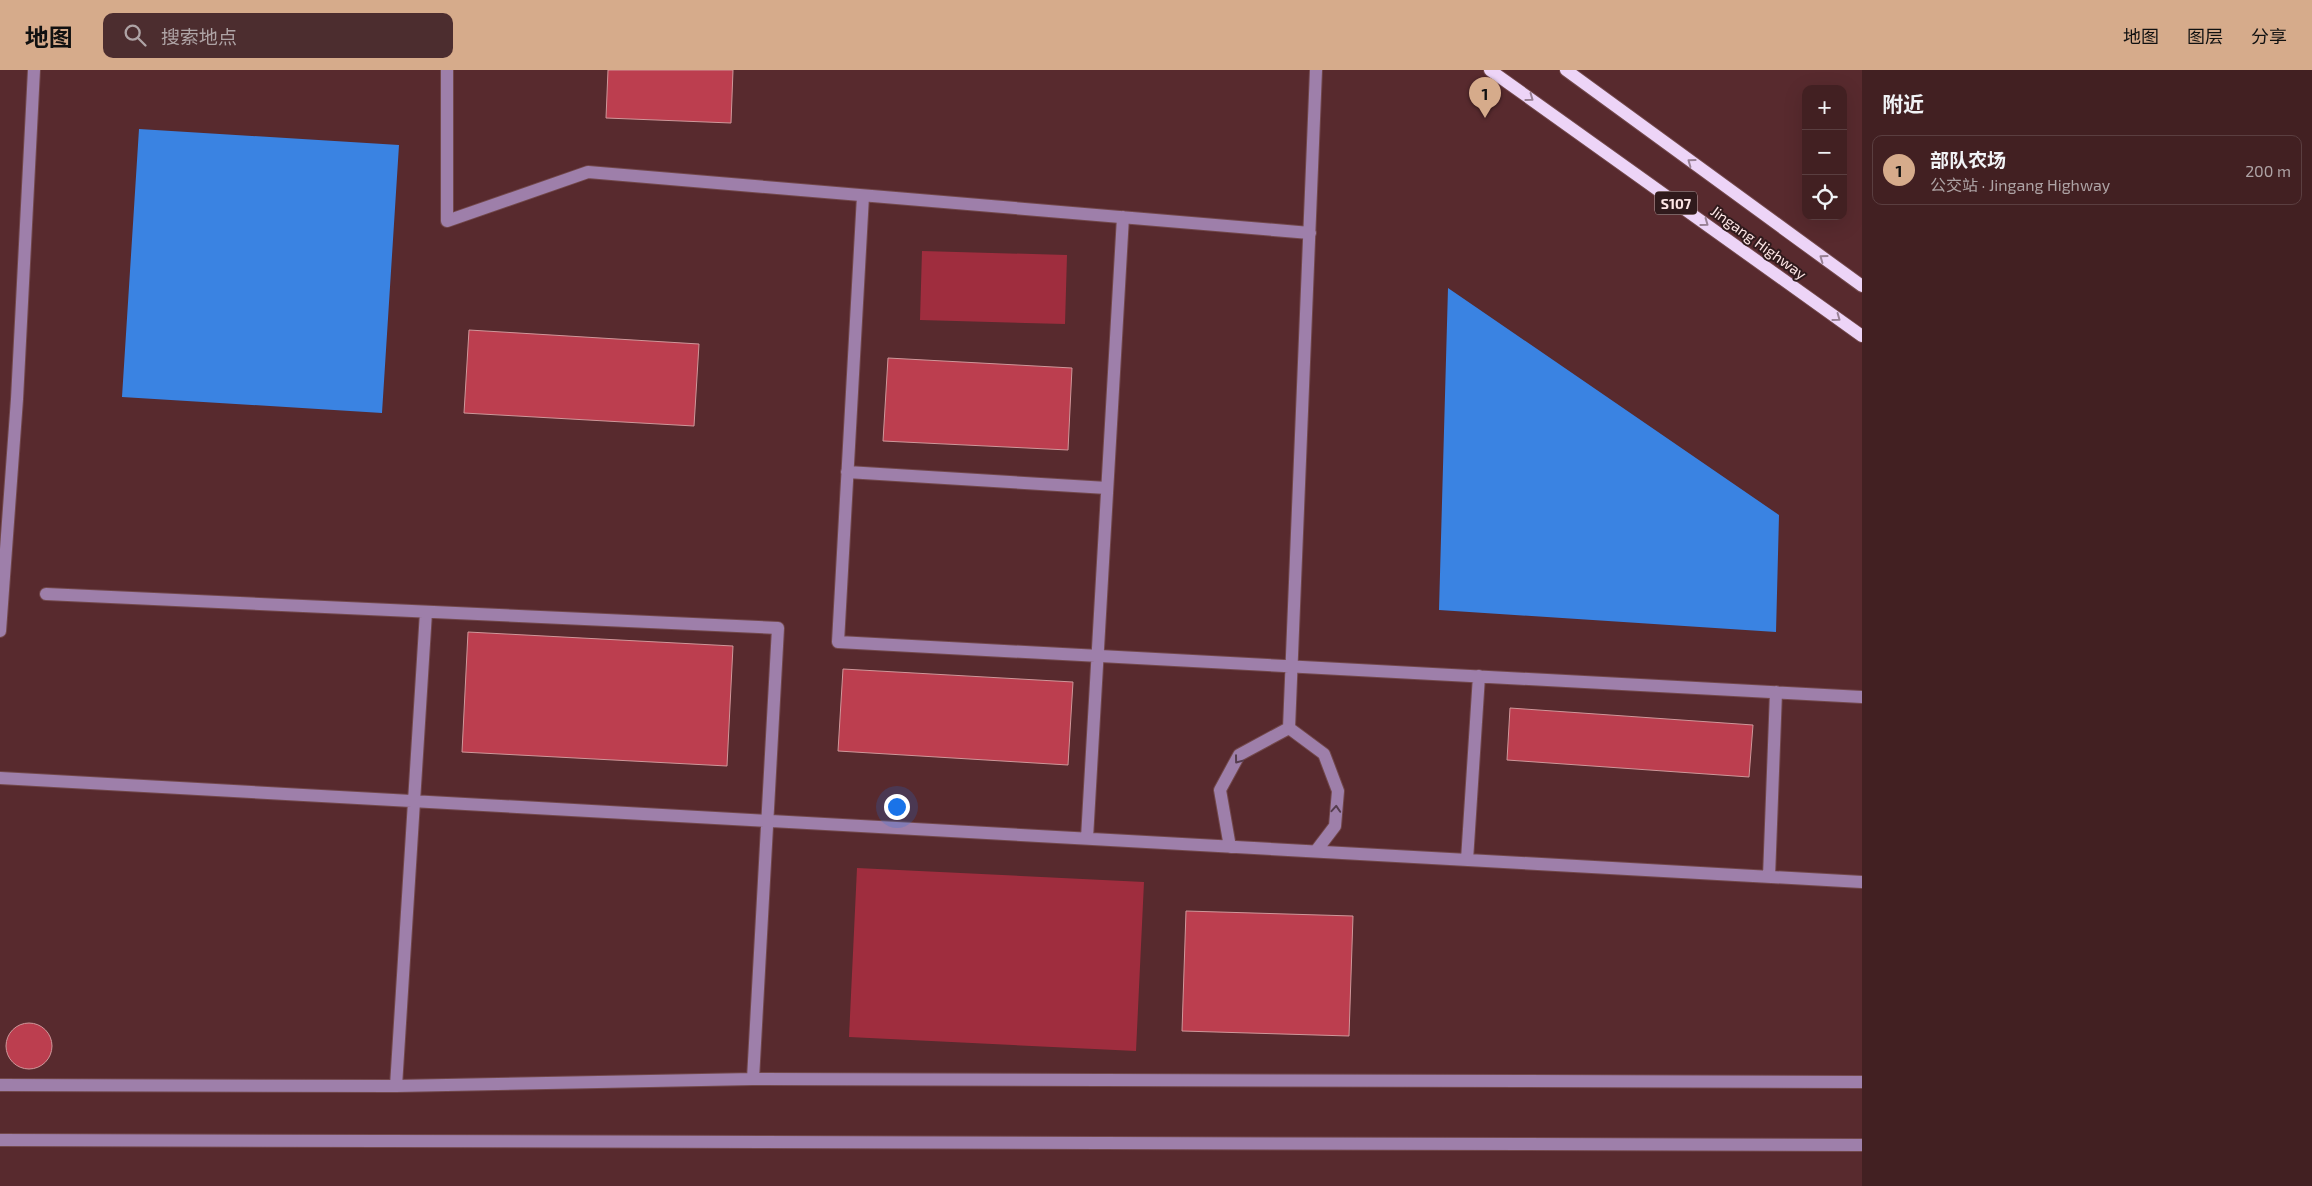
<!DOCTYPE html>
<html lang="zh">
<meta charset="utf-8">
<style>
body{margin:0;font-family:"Exo 2","Noto Sans SC",sans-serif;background:#4c2d2f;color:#f1f3f6}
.controls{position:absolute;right:15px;top:15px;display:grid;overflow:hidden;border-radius:10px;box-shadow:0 5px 20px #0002}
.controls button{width:45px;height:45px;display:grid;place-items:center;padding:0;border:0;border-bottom:1px solid #5a3e40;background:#422022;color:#f1f3f6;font:25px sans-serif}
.you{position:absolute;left:896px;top:736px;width:18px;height:18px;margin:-12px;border:4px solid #fff;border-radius:50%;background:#1a73e8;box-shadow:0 0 0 8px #1a73e833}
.badge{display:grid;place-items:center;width:32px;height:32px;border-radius:50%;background:#d6ab8b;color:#111;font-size:16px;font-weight:700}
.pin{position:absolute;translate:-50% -41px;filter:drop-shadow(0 1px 2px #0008)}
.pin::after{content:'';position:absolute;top:26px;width:18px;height:15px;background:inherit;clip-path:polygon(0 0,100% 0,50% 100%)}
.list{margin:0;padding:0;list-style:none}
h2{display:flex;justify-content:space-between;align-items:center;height:65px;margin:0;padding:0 20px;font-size:21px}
h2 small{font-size:16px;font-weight:400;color:#aea3a5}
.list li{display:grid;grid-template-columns:32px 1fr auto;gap:15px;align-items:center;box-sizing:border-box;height:70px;margin:0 10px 10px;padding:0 10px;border:1px solid #5a3e40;border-radius:10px}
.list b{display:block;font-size:19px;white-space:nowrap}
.list p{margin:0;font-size:16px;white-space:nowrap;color:#aea3a5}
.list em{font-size:16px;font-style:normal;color:#aea3a5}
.icon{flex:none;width:28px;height:28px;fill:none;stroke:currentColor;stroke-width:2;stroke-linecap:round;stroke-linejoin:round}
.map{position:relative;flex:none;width:1862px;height:1116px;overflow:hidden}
header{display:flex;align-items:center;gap:30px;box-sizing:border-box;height:70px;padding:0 25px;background:#d6ab8b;color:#111}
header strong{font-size:24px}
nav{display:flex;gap:28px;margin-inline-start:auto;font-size:18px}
.search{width:350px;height:45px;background:#4c2d2f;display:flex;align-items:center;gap:12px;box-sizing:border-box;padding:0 18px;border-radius:10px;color:#aea3a5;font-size:19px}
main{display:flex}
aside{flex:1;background:#422022}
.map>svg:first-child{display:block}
.green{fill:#9f2d3e}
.water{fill:#3a83e2}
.building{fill:#bc3e4f;stroke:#cf979a}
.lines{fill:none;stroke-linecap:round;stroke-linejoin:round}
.minor-casing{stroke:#72484b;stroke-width:14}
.major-casing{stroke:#72484b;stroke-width:14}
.minor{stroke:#9e7faa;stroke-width:12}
.major{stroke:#edd4f7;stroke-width:12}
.oneway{stroke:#988094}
.oneway2{stroke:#563d4e}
.labels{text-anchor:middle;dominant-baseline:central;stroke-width:4;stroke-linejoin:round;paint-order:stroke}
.shield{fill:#301a1c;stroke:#c0a8a9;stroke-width:1}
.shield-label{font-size:14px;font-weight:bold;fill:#fde5e5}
.street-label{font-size:15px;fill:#fde5e5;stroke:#301a1c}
</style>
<header>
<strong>地图</strong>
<div class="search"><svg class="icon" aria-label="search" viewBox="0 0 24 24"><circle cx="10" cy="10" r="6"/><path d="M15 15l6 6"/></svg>搜索地点</div>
<nav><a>地图</a><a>图层</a><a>分享</a></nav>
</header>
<main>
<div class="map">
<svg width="1862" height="1116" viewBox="0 0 1862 1116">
<rect width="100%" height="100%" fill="#582a2e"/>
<path class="green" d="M922,181L1067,185L1065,254L920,250Z
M857,798L1144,812L1136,981L849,967Z"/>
<path class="water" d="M139,59L399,75L382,343L122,327Z
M1448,218L1779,445L1776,562L1439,540Z"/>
<path class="building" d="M608,0H733L731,53L606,48Z
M469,260L699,274L694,356L464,343Z
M888,288L1072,298L1068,380L883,371Z
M468,562L733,576L727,696L462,682Z
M843,599L1073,612L1068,695L838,681Z
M1510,638L1753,655L1749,707L1507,690Z
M1186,841L1353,846L1349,966L1182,961Z
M6 976a23 23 0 1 1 46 0a23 23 0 1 1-46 0Z"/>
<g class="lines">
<g class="minor-casing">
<path id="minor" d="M447,0V151L588,102L1310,163
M863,126L838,572L1862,627
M847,402L1107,418
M46,524L778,558L753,1009
M0,561L17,329L34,0
M1289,658L1316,0
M0,708L1862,812
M1087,768L1123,147
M1230,777L1220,720L1239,685L1289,658L1324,684L1338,721L1335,756L1316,781
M1467,790L1479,606
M1769,807L1776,622
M0,1015L396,1016L753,1009L1862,1012
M396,1016L426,542
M0,1070L1862,1075"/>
</g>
<g class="major-casing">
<path id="major" d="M1490,0L1862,266
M1566,0L1862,216"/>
</g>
<use href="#minor" class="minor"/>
<use href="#major" class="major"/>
</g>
<defs><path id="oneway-chevron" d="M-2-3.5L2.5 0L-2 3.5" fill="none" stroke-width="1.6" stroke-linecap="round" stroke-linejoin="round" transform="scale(1.25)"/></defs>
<g class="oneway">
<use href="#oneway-chevron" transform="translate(1530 28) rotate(36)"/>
<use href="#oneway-chevron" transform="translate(1691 92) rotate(-144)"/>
<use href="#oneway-chevron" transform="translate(1705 153) rotate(36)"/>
<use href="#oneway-chevron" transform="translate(1823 188) rotate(-144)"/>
<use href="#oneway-chevron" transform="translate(1837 248) rotate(36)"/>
</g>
<g class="oneway2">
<use href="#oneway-chevron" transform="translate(1238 690) rotate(127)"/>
<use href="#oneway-chevron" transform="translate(1336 739) rotate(-86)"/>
</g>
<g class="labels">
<rect class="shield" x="1655" y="121.5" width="42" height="23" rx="4"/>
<g class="shield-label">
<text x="1676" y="133">S107</text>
</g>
<g class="street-label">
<text transform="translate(1759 172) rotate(36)">Jingang Highway</text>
</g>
</g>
</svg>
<div class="controls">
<button>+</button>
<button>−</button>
<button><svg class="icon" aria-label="locate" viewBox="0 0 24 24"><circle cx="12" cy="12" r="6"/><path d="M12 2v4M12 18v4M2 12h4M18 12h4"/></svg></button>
</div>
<div class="you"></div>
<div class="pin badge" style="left:1485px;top:48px">1</div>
</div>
<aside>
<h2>附近<small></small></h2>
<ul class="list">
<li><span class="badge">1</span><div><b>部队农场</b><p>公交站 · Jingang Highway</p></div><em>200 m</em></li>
</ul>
</aside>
</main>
